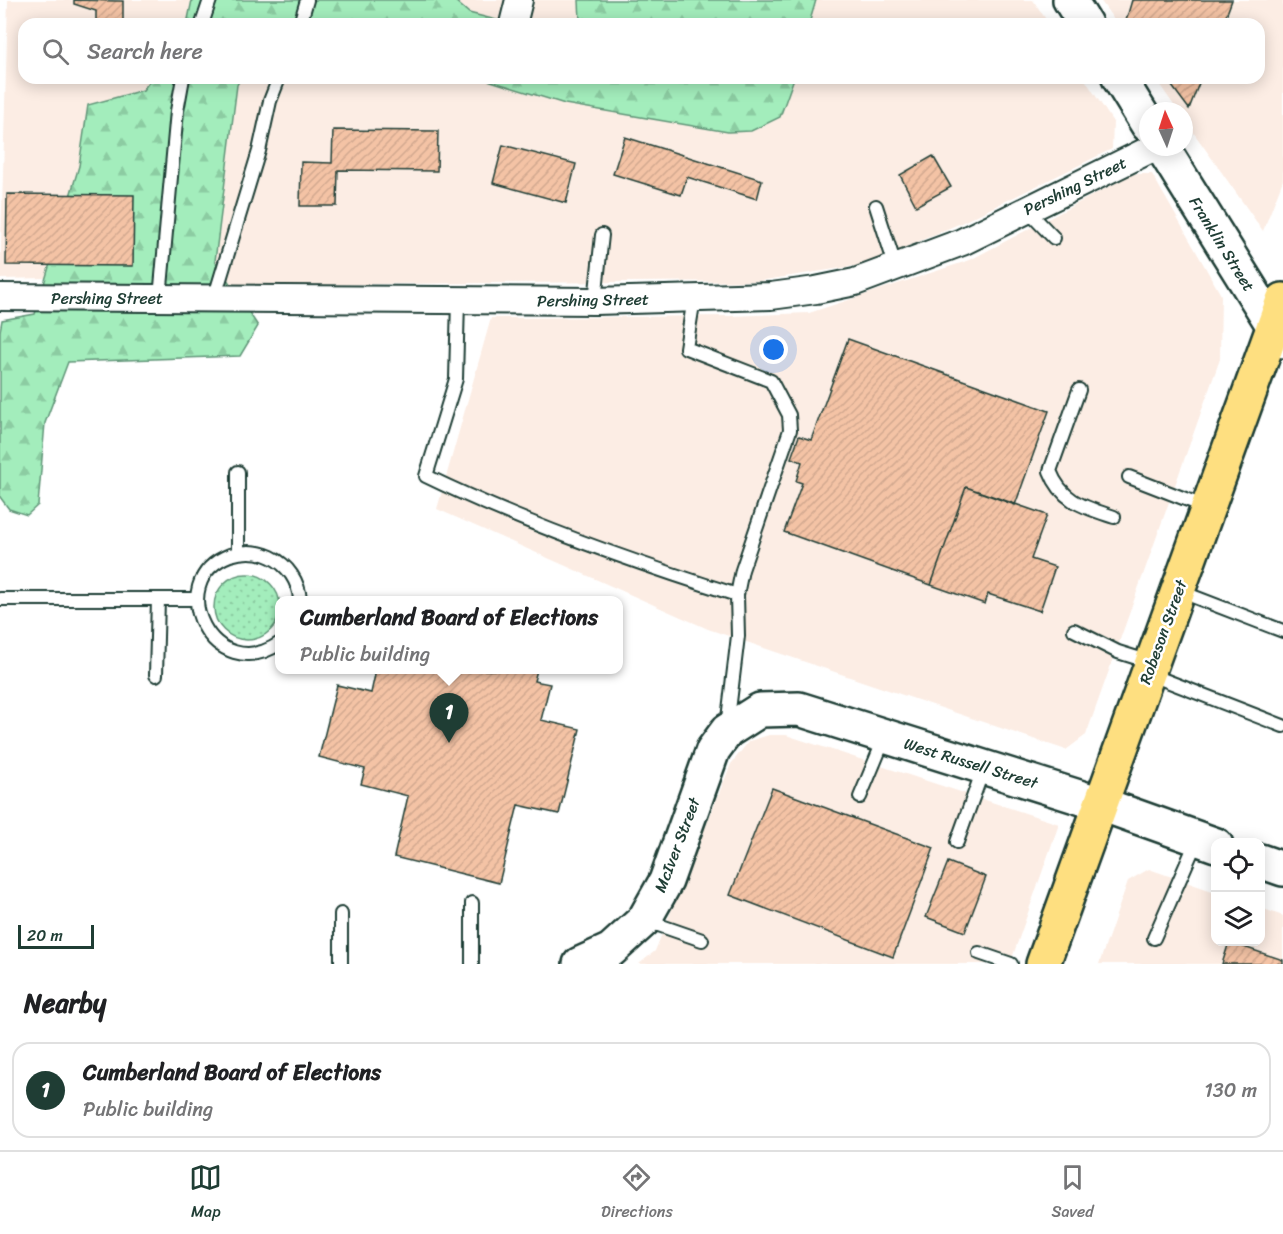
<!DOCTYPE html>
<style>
body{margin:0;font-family:Sriracha,sans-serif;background:#f2f2f2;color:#202124}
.controls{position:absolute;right:18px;bottom:18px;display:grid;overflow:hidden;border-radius:12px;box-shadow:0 3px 15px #0003}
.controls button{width:54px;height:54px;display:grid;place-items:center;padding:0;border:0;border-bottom:2px solid #e0e0e0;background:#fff;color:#202124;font:30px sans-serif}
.compass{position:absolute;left:1139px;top:102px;width:54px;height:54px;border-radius:50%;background:#fff;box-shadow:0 3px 15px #0003;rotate:357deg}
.scale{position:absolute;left:18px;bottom:15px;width:76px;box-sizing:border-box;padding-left:6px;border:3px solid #1f3d34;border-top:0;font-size:16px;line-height:21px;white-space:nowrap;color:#1f3d34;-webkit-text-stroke:4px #fff;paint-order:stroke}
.you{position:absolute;left:774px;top:350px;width:21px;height:21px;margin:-15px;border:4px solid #fff;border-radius:50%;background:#1a73e8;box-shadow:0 0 0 9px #1a73e833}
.badge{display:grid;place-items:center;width:39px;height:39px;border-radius:50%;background:#1f3d34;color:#fff;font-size:20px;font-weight:700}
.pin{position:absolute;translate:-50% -50px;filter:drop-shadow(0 2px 3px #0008)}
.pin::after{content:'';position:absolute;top:32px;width:21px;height:18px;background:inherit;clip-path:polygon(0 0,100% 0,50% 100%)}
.popup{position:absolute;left:275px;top:596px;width:348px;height:78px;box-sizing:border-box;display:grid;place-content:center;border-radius:12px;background:#fff;filter:drop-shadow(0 2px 4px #0005);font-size:20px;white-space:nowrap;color:#757577}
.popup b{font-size:22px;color:#202124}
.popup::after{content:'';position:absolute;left:50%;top:100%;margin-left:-12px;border:12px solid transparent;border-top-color:#fff}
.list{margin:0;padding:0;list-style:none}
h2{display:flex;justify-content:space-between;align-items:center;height:78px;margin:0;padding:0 24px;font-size:26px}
h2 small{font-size:20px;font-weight:400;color:#757577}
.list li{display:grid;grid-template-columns:39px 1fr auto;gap:18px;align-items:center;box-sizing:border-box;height:96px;margin:0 12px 12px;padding:0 12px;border:2px solid #e0e0e0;border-radius:18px}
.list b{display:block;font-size:22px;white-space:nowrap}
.list p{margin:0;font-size:20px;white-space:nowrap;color:#757577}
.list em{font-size:20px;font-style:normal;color:#757577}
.icon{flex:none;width:33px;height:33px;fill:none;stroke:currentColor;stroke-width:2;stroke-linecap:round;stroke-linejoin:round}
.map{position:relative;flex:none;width:1283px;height:964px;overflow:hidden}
.search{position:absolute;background:#fff;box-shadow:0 3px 15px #0003;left:18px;right:18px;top:18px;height:66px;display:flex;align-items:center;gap:15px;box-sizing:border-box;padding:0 21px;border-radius:18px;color:#757577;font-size:22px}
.sheet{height:186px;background:#fff}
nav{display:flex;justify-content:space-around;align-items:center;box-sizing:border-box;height:84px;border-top:2px solid #e0e0e0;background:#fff;font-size:16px;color:#757577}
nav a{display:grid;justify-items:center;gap:3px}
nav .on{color:#1f3d34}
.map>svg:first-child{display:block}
.built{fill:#fcede4}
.grass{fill:url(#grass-dots);stroke:#619578;stroke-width:1.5}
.forest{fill:url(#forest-firs);stroke:#619578;stroke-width:1.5}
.building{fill:url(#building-hatch);stroke:#1f3d34;stroke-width:1.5}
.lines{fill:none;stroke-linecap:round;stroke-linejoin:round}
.lane-casing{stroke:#1f3d34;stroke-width:16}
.street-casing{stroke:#1f3d34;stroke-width:30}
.secondary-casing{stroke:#1f3d34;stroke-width:38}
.primary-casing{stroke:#1f3d34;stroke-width:38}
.lane{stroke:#fff;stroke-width:12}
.street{stroke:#fff;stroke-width:26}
.secondary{stroke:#fff;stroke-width:33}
.primary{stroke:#fedf80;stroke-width:33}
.labels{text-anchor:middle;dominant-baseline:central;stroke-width:5;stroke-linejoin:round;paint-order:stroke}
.street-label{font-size:16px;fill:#1f3d34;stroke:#fff}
</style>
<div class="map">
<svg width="1283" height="964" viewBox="0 0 1283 964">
<defs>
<pattern id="grass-dots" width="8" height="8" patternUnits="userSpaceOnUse" patternTransform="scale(1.5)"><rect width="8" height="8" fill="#a3edbc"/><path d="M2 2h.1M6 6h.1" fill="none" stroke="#8ccca2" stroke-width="1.8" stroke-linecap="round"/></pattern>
<pattern id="forest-firs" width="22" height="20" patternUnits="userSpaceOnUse" patternTransform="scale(1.5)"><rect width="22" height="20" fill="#a3edbc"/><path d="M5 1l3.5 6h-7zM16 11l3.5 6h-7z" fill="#8ccca2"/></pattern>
<pattern id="building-hatch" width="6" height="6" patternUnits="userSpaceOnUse" patternTransform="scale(1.5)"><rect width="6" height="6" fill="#f4c3a5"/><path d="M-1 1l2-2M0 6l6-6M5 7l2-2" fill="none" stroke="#d1a88f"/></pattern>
</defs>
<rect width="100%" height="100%" fill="#fff"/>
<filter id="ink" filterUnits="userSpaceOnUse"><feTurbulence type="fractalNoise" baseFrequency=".0167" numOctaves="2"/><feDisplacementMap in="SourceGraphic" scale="12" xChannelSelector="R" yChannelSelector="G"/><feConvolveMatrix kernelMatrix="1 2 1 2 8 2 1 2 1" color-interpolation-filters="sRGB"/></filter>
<g filter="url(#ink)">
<path class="built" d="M8,0H1033L1049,24H24V78H1084L1113,122L1112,149L961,223L867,264L759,281L231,285L46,278L0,279Z
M1100,0H1283V180L1263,231L1184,119V111H1178L1155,78H1259V24H1117Z
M1133,174H1152L1221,295L1220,359L1086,735L1066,750L708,629L437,509L491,318L730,316L809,313L970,260Z
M769,735H786L1059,824L1010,964H639L655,951L731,764L749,741Z
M1149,869L1215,892L1216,942H1260L1261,908L1283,916V964H1099L1128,881Z"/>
<path class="grass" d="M214 607a33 33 0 1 1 66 0a33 33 0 1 1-66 0Z"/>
<path class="forest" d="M192,0H454L469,13L512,24H187Z
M579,0H816L809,24H574L580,21Z
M152,78H241L237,85L215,261L258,326L240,356L68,362L45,423L38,505L27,515L9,509L0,497V331L2,320L35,314L79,166L88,105L143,90Z
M481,78H794L780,117L751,131L728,132L565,104Z"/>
<path class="building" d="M74,0L123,1V24H96V11L74,4Z
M1132,0H1232L1223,24H1125Z
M1166,78H1201L1189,109Z
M333,130L438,131L437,171L338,170L337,206H300L301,162L332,163Z
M625,137L762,180L757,199L687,177L681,195L613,174Z
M503,145L576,164L566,203L493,183Z
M933,156L951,187L916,206L900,175Z
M7,194L134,195L133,266L6,265Z
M848,339L1049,411L1015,505L966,487L931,585L784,532L802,483L796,481L802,462L791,458L799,436L811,440Z
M966,487L1047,515L1031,559L1055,567L1040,611L988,594L985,604L931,585Z
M376,670H537L534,681L550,684L541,720L580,729L559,814L518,805L499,883L394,857L408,796L361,784L365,769L319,757L337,685L371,693Z
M772,788L934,848L893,957L730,895Z
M948,862L986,877L965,932L926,917Z
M1229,942L1283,960V964H1222Z"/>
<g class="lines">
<g class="lane-casing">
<path id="lane" d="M202,24L210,0
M300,24L307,0
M876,206L896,268
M1027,210L1054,238
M160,298L177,111L183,78
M694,298L686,348L771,381L789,415L790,430L742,570L737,595L738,636L727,727
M214,299L259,151L270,101L279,78
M458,300L456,379L426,476C525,524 632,562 737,595
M595,301L602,235
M1079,390L1050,471C1062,502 1084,507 1114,517
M1129,477L1206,507
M238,553V472
M1179,591L1283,631
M0,599H197
M1074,630L1118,652L1150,662
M280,643C214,688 160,582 230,555C243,551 258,551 271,557C288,565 299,582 300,600
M1149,674L1283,726
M156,675L158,599
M860,797L885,737
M957,842L984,767
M647,921L702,940
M1154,938L1197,840
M979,953L1011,964
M341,964V914
M472,964V903"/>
</g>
<g class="street-casing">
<path id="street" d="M513,24L519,0
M0,297L595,301L771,296L816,290L855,282L962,242L1155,147"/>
</g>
<g class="secondary-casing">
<path id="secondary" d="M1070,0L1085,24
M1119,78L1148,125
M1162,147L1283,341
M1260,861L1283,869
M580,964L611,950L644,920L666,881L713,750L727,731L760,710L799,709L1101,804L1216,845"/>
</g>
<g class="primary-casing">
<path id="primary" d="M1043,964L1283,300"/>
</g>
<use href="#lane" class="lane"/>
<use href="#street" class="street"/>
<use href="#secondary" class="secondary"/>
<use href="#primary" class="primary"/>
</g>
</g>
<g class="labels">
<g class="street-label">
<text transform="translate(1075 186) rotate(-26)">Pershing Street</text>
<text transform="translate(1222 244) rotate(58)">Franklin Street</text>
<text x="107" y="298">Pershing Street</text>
<text transform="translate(593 300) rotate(-1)">Pershing Street</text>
<text transform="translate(1163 632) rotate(-70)">Robeson Street</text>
<text transform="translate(971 763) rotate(17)">West Russell Street</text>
<text transform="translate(677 845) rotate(-69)">McIver Street</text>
</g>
</g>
</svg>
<div class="controls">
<button><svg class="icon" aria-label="locate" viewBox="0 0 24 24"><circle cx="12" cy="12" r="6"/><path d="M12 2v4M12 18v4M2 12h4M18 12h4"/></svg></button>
<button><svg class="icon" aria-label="layers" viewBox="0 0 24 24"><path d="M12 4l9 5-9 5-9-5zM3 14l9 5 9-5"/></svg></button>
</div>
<svg class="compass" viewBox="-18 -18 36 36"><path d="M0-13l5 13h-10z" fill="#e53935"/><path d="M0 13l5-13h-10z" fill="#757577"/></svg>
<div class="scale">20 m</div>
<div class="you"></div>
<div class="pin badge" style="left:449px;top:743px">1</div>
<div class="popup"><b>Cumberland Board of Elections</b>Public building</div>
<div class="search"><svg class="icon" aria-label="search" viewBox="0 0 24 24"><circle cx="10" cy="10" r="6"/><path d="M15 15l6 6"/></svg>Search here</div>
</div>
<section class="sheet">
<h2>Nearby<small></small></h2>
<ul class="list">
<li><span class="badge">1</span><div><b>Cumberland Board of Elections</b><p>Public building</p></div><em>130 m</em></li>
</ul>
</section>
<nav>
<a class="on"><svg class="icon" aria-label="map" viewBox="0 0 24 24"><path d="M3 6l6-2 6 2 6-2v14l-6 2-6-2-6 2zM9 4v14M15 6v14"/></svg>Map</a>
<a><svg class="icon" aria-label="directions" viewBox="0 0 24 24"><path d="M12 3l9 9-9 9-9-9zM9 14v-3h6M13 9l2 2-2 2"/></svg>Directions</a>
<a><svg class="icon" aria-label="saved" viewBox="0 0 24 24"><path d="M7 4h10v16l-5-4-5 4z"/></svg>Saved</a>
</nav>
